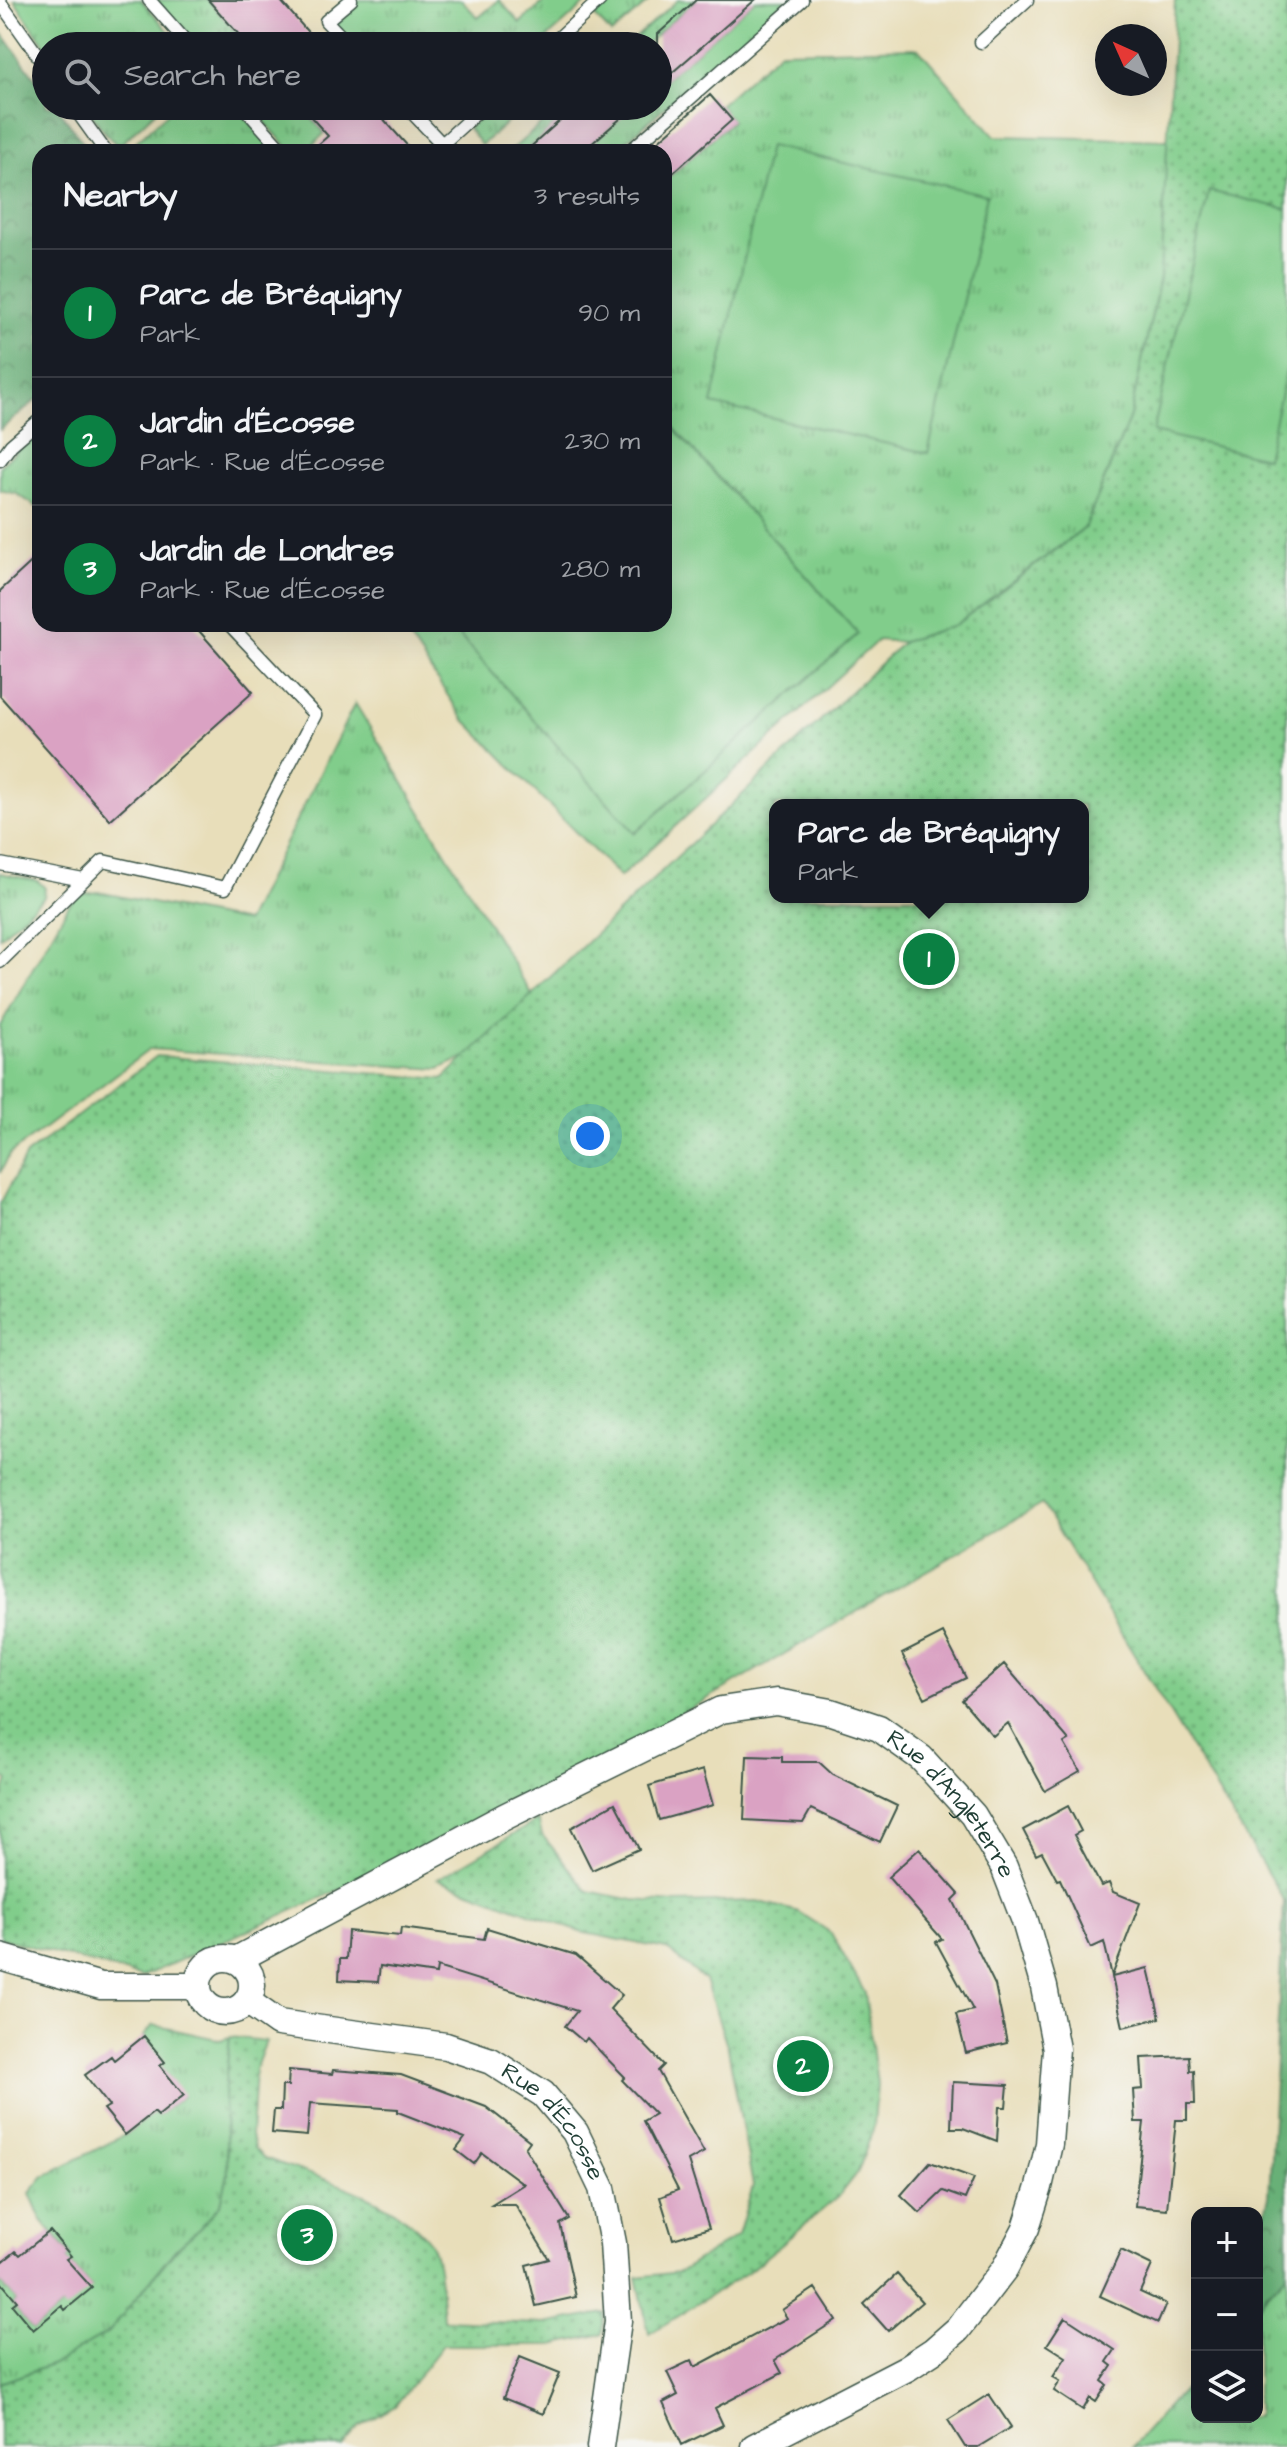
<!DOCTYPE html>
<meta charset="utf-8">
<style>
body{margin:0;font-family:"Architects Daughter",sans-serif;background:#242831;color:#f1f3f6}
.controls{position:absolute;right:24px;bottom:24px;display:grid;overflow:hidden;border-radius:16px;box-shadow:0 8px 32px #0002}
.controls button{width:72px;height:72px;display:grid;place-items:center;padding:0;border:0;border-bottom:2px solid #363941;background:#171b24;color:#f1f3f6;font:40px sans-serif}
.compass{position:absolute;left:1095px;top:24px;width:72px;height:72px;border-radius:50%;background:#171b24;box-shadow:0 8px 32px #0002;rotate:315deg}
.you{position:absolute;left:590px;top:1136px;width:28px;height:28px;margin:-20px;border:6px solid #fff;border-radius:50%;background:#1a73e8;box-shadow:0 0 0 12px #1a73e833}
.badge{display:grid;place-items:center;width:52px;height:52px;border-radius:50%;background:#0b8043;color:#fff;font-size:26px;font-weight:700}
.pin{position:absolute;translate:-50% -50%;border:4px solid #fff;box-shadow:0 2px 8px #0006}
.popup{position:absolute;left:769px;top:799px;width:320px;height:104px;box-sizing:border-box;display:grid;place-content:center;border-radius:16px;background:#171b24;filter:drop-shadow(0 2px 6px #0005);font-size:26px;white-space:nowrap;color:#9ea1a6}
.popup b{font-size:30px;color:#f1f3f6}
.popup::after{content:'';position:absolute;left:50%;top:100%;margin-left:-16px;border:16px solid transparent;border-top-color:#171b24}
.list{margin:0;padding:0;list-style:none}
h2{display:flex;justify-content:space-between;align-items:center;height:104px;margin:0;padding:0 32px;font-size:34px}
h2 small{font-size:26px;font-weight:400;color:#9ea1a6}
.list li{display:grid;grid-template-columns:52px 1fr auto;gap:24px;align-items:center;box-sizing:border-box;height:128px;padding:0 32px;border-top:2px solid #363941}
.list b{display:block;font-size:30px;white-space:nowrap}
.list p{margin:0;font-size:26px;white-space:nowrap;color:#9ea1a6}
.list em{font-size:26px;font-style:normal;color:#9ea1a6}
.icon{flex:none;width:44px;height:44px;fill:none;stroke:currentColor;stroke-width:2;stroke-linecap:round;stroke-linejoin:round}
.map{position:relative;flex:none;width:1287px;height:2447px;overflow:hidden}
.search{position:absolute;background:#171b24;box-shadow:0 8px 32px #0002;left:32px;top:32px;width:640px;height:88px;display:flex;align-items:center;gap:20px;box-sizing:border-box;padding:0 28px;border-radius:44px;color:#9ea1a6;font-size:30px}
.panel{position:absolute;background:#171b24;box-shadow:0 8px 32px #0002;left:32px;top:144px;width:640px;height:488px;border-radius:24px}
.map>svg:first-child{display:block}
.grass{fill:url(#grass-tufts);stroke:#508560;stroke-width:2}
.forest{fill:url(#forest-crowns);stroke:#447656;stroke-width:2}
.park{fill:url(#park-dots);stroke:#508560;stroke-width:2;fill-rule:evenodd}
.pitch{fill:#81cd8b;stroke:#508560;stroke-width:2}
.building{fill:#daa2c3}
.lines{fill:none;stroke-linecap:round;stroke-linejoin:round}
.lane-casing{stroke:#3d5548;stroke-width:15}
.street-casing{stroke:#3d5548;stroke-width:29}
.lane{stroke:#fff;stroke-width:12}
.street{stroke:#fff;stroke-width:26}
.labels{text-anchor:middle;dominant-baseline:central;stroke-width:6;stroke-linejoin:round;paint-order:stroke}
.street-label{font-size:24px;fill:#1f3d34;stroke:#f6f6f2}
</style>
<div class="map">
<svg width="1287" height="2447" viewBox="0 0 1287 2447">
<defs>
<pattern id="grass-tufts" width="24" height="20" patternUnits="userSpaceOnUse" patternTransform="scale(2)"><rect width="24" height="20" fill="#81cd8b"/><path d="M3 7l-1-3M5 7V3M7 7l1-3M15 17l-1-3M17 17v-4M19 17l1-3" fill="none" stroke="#69a872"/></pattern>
<pattern id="forest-crowns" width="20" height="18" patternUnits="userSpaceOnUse" patternTransform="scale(2)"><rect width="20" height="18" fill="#68b077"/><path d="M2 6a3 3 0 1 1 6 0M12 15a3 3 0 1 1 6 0" fill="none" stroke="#559062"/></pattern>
<pattern id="park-dots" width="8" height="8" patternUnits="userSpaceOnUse" patternTransform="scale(2)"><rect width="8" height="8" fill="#81cd8b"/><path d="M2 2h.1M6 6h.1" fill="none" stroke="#69a872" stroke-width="1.8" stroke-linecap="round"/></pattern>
</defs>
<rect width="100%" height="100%" fill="#f6f6f2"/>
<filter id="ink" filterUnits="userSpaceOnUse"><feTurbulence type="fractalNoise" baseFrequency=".0125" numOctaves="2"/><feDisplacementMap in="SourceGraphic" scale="16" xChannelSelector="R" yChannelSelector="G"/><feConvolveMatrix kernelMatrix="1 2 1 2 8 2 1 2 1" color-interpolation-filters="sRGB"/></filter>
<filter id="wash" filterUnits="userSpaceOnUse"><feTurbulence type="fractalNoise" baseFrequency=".006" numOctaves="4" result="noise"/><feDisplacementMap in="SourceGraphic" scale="32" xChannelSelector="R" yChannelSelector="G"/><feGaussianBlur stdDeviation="1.8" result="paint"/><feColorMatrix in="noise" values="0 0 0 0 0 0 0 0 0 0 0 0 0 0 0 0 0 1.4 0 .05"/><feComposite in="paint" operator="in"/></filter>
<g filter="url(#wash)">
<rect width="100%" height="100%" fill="#e8deba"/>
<path class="grass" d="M14,0H141L182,46L46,47Z
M156,0H208L238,33L224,46H197Z
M359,0H462L478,18L499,0L520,23L546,0H590L538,46H354L333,23Z
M612,0H651L611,34L595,16Z
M678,0H696L644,46H626Z
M755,0H786L614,152H582L634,106H658V85Z
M918,48L995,136L1170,140L1160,278L1130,417L1085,527L955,625L903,642L878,640L620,877L463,718L400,624H449L635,833L858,634L664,417V181L732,121L719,105L780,51Z
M86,106H161L123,142L116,144L105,133Z
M175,106H236L277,152H125Z
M250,106H301L325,133L305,152H292Z
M492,106H526L481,145L468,128Z
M562,106H576L525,152H509Z
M40,429V509L17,494L0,490V466Z
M355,703L532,995L501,1041L439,1069L150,1049L10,1154L0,1173V1026L68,906L77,895L98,892L246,922Z
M0,873L38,881L45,888L44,897L0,937Z
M153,2025L221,2040L230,2037L224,2096L228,2174L222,2204L200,2228L176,2249L109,2332L54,2364L0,2383V2281L17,2301L12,2305L33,2330L62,2306L91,2287L66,2259L71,2255L41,2219L30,2193L44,2176L125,2135L154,2112L158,2116L183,2096L160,2066L144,2036Z
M1287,2273V2447H1132L1197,2374V2417H1257V2306Z"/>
<path class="forest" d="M0,30L46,93V106H56L90,152H40V397L0,430Z
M1284,1900L1287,1905V2273L1257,2306V2245L1269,2196Z"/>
<path class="park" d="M1175,0H1287V1905L1042,1504L504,1817L142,1977L0,1938V1806L8,1779L0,1776V1204L26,1155L157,1056L443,1079L903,642L955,625L1085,528L1130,417L1160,278ZM775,805H1083V897H775Z
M538,1820L542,1835L588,1891L634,1900L676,1903L757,1901L799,1912L831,1933L865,1993L877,2084L874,2126L858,2172L841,2194L748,2272L649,2334L637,2277L679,2272L738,2235L753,2186L728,2048L705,1980L666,1949L580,1932L438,1879Z
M230,2037L266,2041L255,2070L251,2135L254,2148L264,2158C316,2177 393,2196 429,2241C440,2255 442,2302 443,2320L545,2324L605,2313L603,2334L553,2345H443L395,2406L359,2427L342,2447H0V2383L54,2364L109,2332L176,2249L200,2228L221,2204L228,2174L224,2096Z"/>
<path class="pitch" d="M769,146L987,195L928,453L712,404Z
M1209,191L1287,209V367L1266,458L1153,432Z
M664,417L858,634L635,833L449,624H664Z"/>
<g id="blocks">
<path class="building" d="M208,0H280L320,46H249Z
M696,0H755L658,85V34Z
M710,95L732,120L664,181V152H646Z
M301,106H372L413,152H310L328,136Z
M576,106H635L582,152H525Z
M40,554V624H193L253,692L110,820L0,696V591Z
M943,1633L966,1678L925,1698L902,1654Z
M1004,1664L1069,1740L1064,1743L1080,1771L1045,1791L1008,1723L993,1736L962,1700Z
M747,1756L782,1757V1762H819L833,1775L897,1806L880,1842L811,1809L803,1823L744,1820Z
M703,1770L713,1805L659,1820L649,1786Z
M615,1803L639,1849L592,1870L571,1828Z
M1068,1806L1081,1831L1074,1835L1101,1886L1109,1883L1113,1892L1140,1903L1112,1976L1104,1942L1091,1948L1060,1879L1057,1880L1042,1852L1036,1855L1023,1830Z
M919,1849L959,1894L953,1900L995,1985L1007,2043L966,2053L956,2014L973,2010L936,1942L942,1939L888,1877Z
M401,1928L484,1939L487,1928L576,1955L622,1995L610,2009L664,2065L658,2071L704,2152L688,2161L709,2228L673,2239L660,2197L678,2190L643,2121L655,2114L622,2080L625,2077L587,2038L584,2042L565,2026L577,2011L437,1967L436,1974L380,1966L378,1982L339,1980L340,1959H346L348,1931L400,1936Z
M1148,1968L1160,2018L1123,2027L1112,1977Z
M144,2036L165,2062L160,2066L184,2095L158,2116L154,2112L125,2135L104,2109L109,2106L85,2075L111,2056L114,2060Z
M1189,2056L1190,2071L1194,2070L1195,2104H1187V2120H1176L1167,2209L1135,2206L1144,2122H1135L1133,2090L1143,2089L1141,2058Z
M289,2070L332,2074L333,2070L401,2075L486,2107L530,2141L525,2148L569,2219L560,2224L576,2297L536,2306L526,2265L549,2259L515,2204H492L524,2184L482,2153L474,2164L456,2150L465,2138L398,2112V2109L310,2103L307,2136L272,2133L274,2110H281L282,2086H288Z
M953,2082L1008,2085L1006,2107H999L997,2141L963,2128H951Z
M930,2162L974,2178L965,2199L943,2191L920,2213L901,2195Z
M50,2231L71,2256L66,2259L92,2288L65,2310L62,2306L33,2330L12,2305L17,2301L0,2281V2264L16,2251L20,2255Z
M1121,2250L1152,2265L1140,2292L1166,2304L1158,2323L1100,2296Z
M897,2274L922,2302L888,2331L864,2304Z
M815,2288L836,2320L775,2360L782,2373L715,2408L723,2425L682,2445L663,2403L678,2395L667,2372L692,2360L695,2367L787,2318L782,2310Z
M1065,2317L1115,2350L1107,2362L1112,2366L1102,2381L1107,2385L1096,2402L1090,2398L1083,2410L1054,2391L1060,2381L1053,2377L1066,2357L1047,2345Z
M520,2357L560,2373L543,2414L503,2398Z
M989,2394L1011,2427L978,2447H965L948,2420Z"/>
</g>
</g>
<g filter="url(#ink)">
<use href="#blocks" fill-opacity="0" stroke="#3d5548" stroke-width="2"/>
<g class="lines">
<g class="lane-casing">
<path id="lane" d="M149,0L190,46
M0,2L46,67
M981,42L1027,0
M350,46L326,21L351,0
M550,46L600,0
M73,106L106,152
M243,106L284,152
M406,106L442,144L484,106
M629,152L802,0
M0,460L11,445L40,420
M0,864L83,880
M0,962L103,861L225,888L315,715L229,624"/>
</g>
<g class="street-casing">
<g id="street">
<path d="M0,1957L101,1986H197"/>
<circle cx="225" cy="1985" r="27"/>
<path id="s1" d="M236,1960L504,1817L721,1710L776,1702L831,1712L879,1728L921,1758L973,1815L1004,1867L1025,1921L1044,1987L1056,2049L1049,2144L1039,2187L1026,2228L1005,2268L958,2329L933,2351L907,2368L754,2447"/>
<path id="s2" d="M247,2001L278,2023L446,2046L491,2061L543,2094L575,2132L602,2188L613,2243L618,2321L600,2447"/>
</g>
</g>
<use href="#lane" class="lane"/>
<use href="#street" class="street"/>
</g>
</g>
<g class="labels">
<g class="street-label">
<text stroke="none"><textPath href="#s1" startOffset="814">Rue d'Angleterre</textPath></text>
<text stroke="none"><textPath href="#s2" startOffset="344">Rue d'Écosse</textPath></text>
</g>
</g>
</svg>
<div class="controls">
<button>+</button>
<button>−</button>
<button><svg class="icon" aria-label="layers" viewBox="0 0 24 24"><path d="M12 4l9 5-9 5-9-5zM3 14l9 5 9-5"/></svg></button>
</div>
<svg class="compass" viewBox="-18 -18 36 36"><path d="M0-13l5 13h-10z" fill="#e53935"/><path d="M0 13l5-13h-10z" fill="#9ea1a6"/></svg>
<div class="you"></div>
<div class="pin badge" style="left:929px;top:959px">1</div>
<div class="popup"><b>Parc de Bréquigny</b>Park</div>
<div class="pin badge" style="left:803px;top:2066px">2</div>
<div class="pin badge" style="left:307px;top:2235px">3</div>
<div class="search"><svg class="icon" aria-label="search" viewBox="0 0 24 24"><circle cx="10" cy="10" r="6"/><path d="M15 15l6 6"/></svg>Search here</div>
<section class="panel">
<h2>Nearby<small>3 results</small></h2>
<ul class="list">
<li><span class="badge">1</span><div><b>Parc de Bréquigny</b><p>Park</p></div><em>90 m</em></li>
<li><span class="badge">2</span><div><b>Jardin d'Écosse</b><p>Park · Rue d'Écosse</p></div><em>230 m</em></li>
<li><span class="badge">3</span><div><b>Jardin de Londres</b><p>Park · Rue d'Écosse</p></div><em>280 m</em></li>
</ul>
</section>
</div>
